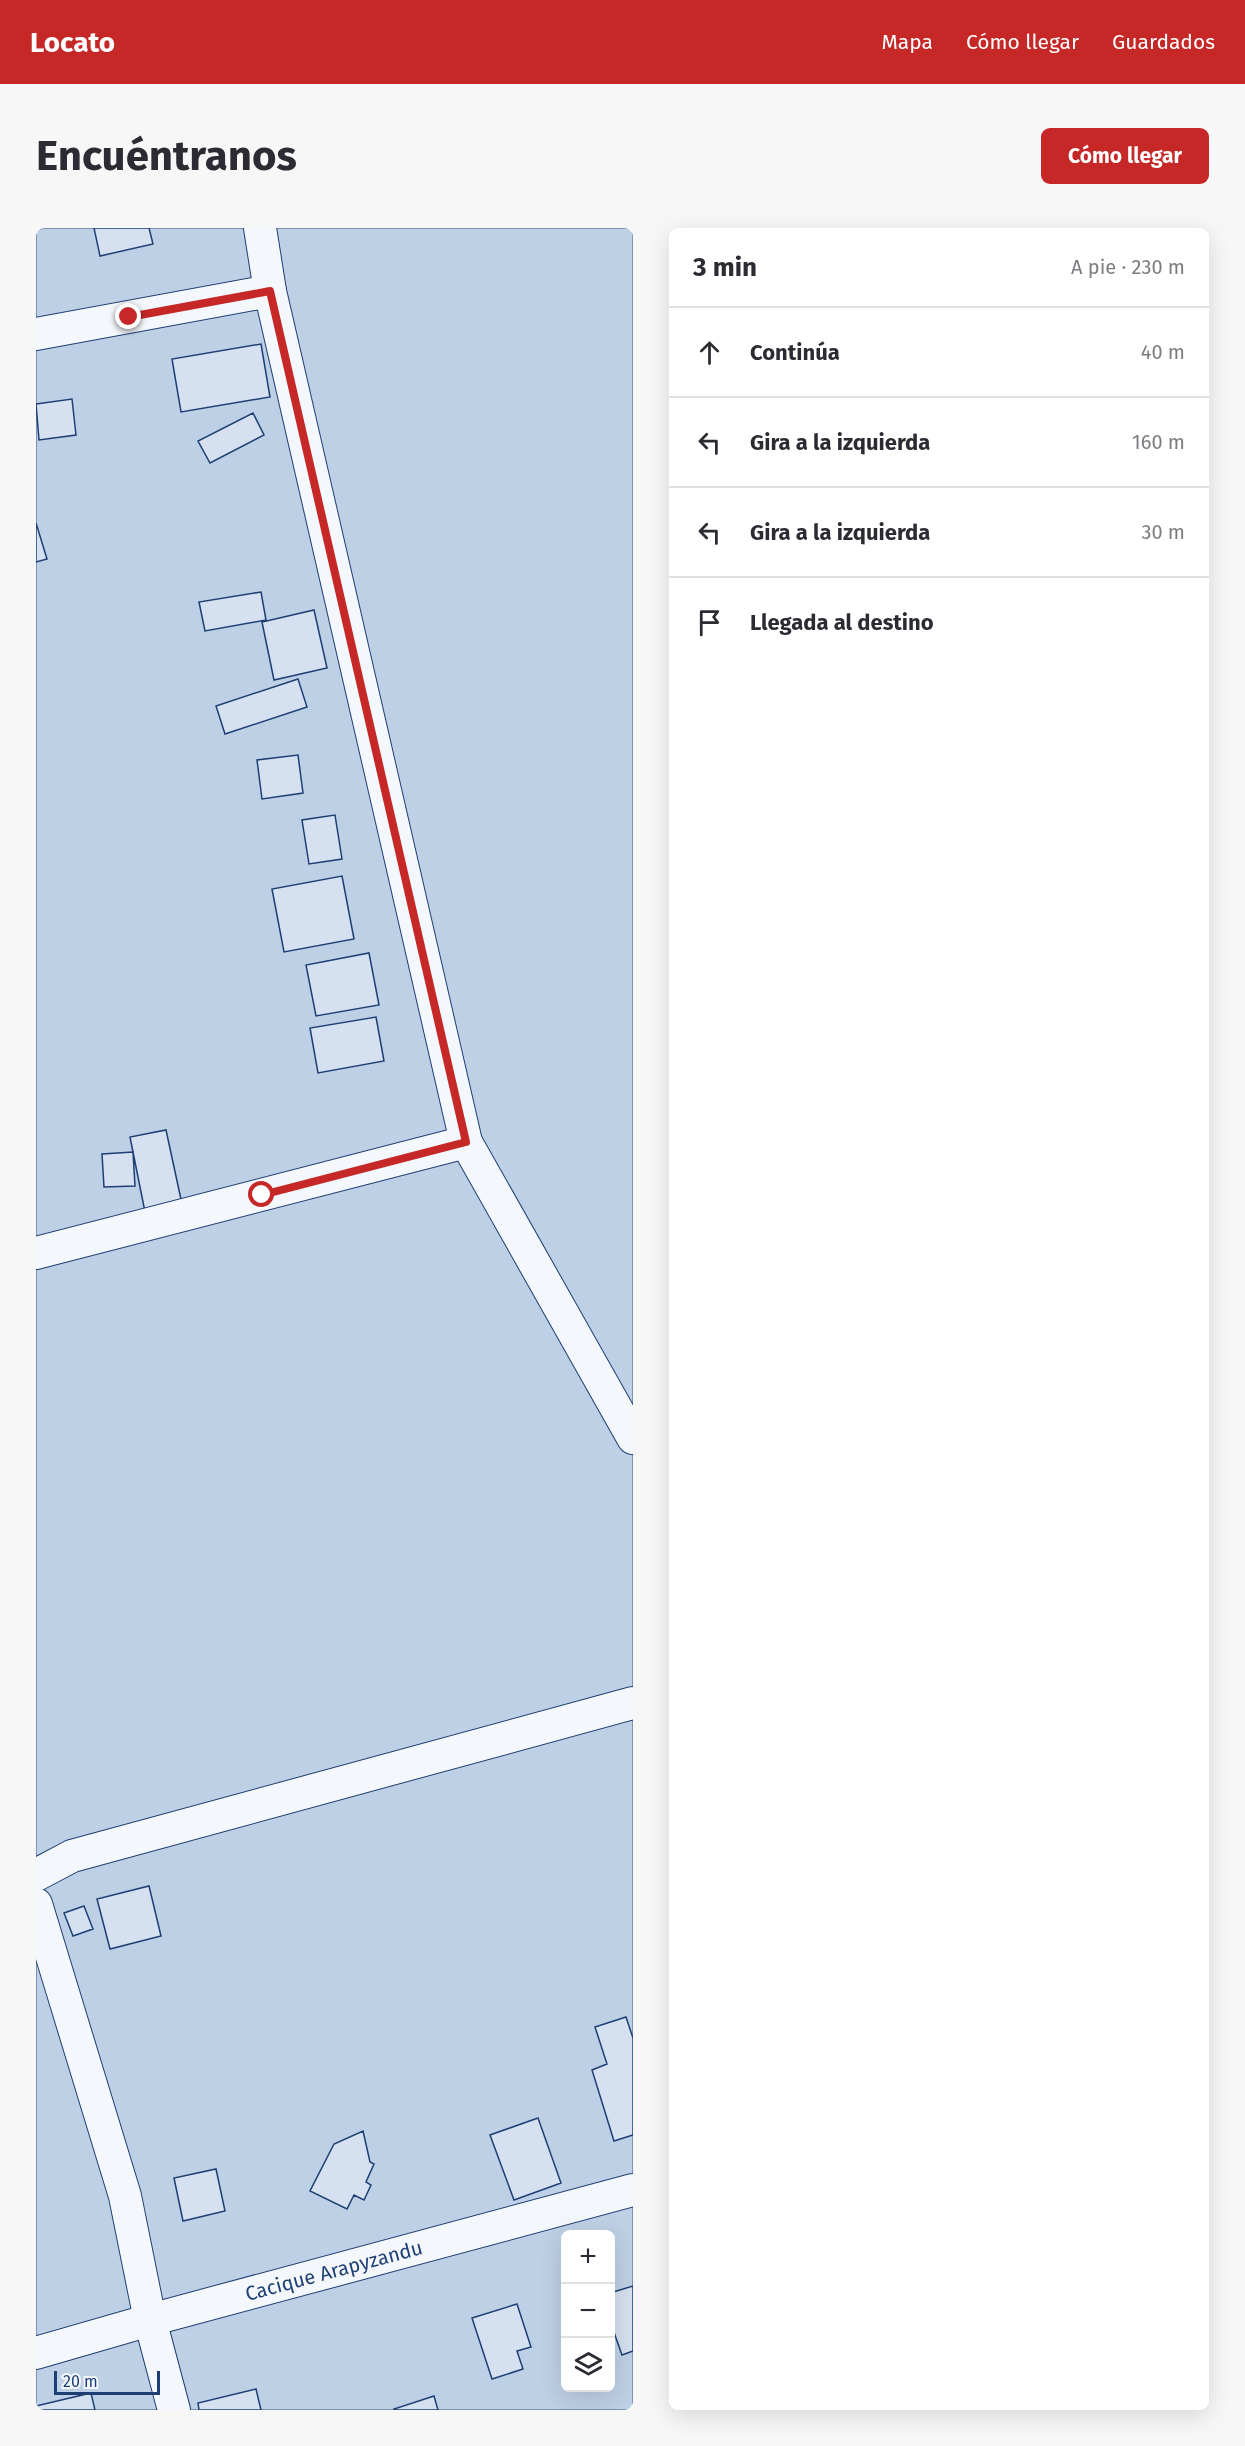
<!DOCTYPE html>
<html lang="es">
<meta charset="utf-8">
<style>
body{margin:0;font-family:"Fira Sans",sans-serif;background:#f7f7f7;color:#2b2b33}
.controls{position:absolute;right:18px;bottom:18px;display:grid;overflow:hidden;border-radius:9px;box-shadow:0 6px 24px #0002}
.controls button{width:54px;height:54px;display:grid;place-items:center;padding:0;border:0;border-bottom:2px solid #e1e1e2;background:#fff;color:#2b2b33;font:30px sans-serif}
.scale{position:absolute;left:18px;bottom:15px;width:106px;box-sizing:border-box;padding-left:6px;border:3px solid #1d3f73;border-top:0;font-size:16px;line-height:21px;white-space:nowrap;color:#1d3f73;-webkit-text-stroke:4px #f4f7fb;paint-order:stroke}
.stop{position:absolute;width:18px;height:18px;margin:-14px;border:4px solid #c62828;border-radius:50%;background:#fff}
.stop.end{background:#c62828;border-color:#fff;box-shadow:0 2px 6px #0008}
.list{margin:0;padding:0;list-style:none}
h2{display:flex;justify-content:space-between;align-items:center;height:78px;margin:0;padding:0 24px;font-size:26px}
h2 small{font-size:20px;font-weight:400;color:#7c7c81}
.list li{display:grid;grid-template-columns:39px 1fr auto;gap:18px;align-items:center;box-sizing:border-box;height:90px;padding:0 24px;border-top:2px solid #e1e1e2}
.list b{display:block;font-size:22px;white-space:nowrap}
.list em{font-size:20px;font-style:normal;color:#7c7c81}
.icon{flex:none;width:33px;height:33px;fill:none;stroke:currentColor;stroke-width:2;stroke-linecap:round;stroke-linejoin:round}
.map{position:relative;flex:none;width:597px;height:2182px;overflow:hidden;border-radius:9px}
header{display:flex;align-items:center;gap:36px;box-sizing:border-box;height:84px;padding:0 30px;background:#c62828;color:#fff}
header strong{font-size:28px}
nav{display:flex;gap:33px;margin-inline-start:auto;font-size:21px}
.intro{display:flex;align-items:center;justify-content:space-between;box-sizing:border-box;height:144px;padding:0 36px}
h1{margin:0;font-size:42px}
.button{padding:15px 27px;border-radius:9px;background:#c62828;color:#fff;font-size:21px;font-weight:700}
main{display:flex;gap:36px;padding:0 36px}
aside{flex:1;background:#fff;border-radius:9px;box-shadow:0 6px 24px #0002}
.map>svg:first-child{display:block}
.water{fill:#bed0e5;stroke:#687fa3;stroke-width:1.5;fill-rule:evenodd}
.building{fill:#d5e0f0;stroke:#1d3f73;stroke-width:1.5}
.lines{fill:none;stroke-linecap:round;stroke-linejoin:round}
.street-casing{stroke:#1d3f73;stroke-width:34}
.street{stroke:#f4f7fb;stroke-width:32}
.route{stroke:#c62828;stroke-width:8}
.labels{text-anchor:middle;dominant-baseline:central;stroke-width:4.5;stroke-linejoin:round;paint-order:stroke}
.street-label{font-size:20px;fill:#1d3f73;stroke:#f4f7fb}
</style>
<header>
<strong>Locato</strong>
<nav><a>Mapa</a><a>Cómo llegar</a><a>Guardados</a></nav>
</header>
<div class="intro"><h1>Encuéntranos</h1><a class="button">Cómo llegar</a></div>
<main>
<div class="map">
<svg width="597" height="2182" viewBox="0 0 597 2182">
<rect width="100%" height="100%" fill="#f4f7fb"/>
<path class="water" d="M7,0H597V2182H0V3ZM530,2006H574V2160H530Z"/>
<path class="building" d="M58,0H113L117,16L64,28Z
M225,116L234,169L145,184L136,131Z
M36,171L40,207L3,212L0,176Z
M217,185L228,207L174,235L162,213Z
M0,295L11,331L0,334Z
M225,364L230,392L169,403L163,374Z
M278,382L291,440L238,452L226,394Z
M262,451L271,479L189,506L180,478Z
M262,527L267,565L226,571L221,532Z
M299,587L306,631L273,636L266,592Z
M306,648L318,711L248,724L236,661Z
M333,725L343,777L280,788L270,737Z
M340,789L348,833L282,845L274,800Z
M130,902L146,976L109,984L94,909Z
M97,924L99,958L68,959L66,926Z
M113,1658L125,1708L74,1721L61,1671Z
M48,1678L57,1701L37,1708L28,1685Z
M590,1789L597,1810V1907L578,1913L556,1842L571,1836L559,1799Z
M502,1890L525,1955L478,1972L454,1907Z
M327,1903L334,1934L338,1936L330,1954L335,1957L328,1972L318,1967L311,1981L274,1963L298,1916Z
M180,1941L189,1983L147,1993L138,1950Z
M597,2058V2123L586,2127L574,2093V2065Z
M481,2076L495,2119L481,2123L487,2141L456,2151L436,2090Z
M220,2161L225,2182H163L162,2175Z
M55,2165L59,2182H0V2178Z
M398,2168L402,2182H359L358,2181Z"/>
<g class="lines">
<g class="street-casing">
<g id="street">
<path d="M224,0L234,63"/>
<path d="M0,106L234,63L430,914L597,1210"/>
<path d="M0,1025L430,914"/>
<path d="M0,1647L36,1628L597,1475"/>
<path d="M0,1676L89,1968L114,2092L138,2182"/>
<path id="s1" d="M0,2125L114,2092L597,1962"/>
</g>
</g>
<use href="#street" class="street"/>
</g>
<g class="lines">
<path class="route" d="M93,89L234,63L430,914L226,967"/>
</g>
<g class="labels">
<g class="street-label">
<text stroke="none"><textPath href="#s1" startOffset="309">Cacique Arapyzandu</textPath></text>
</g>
</g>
</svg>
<div class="controls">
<button>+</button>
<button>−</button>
<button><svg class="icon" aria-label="layers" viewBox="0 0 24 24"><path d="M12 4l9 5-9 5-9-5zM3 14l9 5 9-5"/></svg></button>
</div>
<div class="scale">20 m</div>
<div class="stop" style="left:226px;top:967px"></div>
<div class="stop end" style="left:93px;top:89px"></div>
</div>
<aside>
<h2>3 min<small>A pie · 230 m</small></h2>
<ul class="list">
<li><svg class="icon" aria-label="ahead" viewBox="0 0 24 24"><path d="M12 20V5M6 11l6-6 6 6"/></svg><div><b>Continúa</b></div><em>40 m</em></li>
<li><svg class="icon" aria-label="left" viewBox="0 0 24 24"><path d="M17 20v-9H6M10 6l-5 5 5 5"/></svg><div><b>Gira a la izquierda</b></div><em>160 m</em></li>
<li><svg class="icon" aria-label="left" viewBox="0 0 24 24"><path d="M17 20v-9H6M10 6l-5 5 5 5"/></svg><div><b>Gira a la izquierda</b></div><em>30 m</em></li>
<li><svg class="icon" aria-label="arrive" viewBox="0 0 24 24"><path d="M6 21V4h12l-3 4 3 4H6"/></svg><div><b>Llegada al destino</b></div></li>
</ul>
</aside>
</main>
